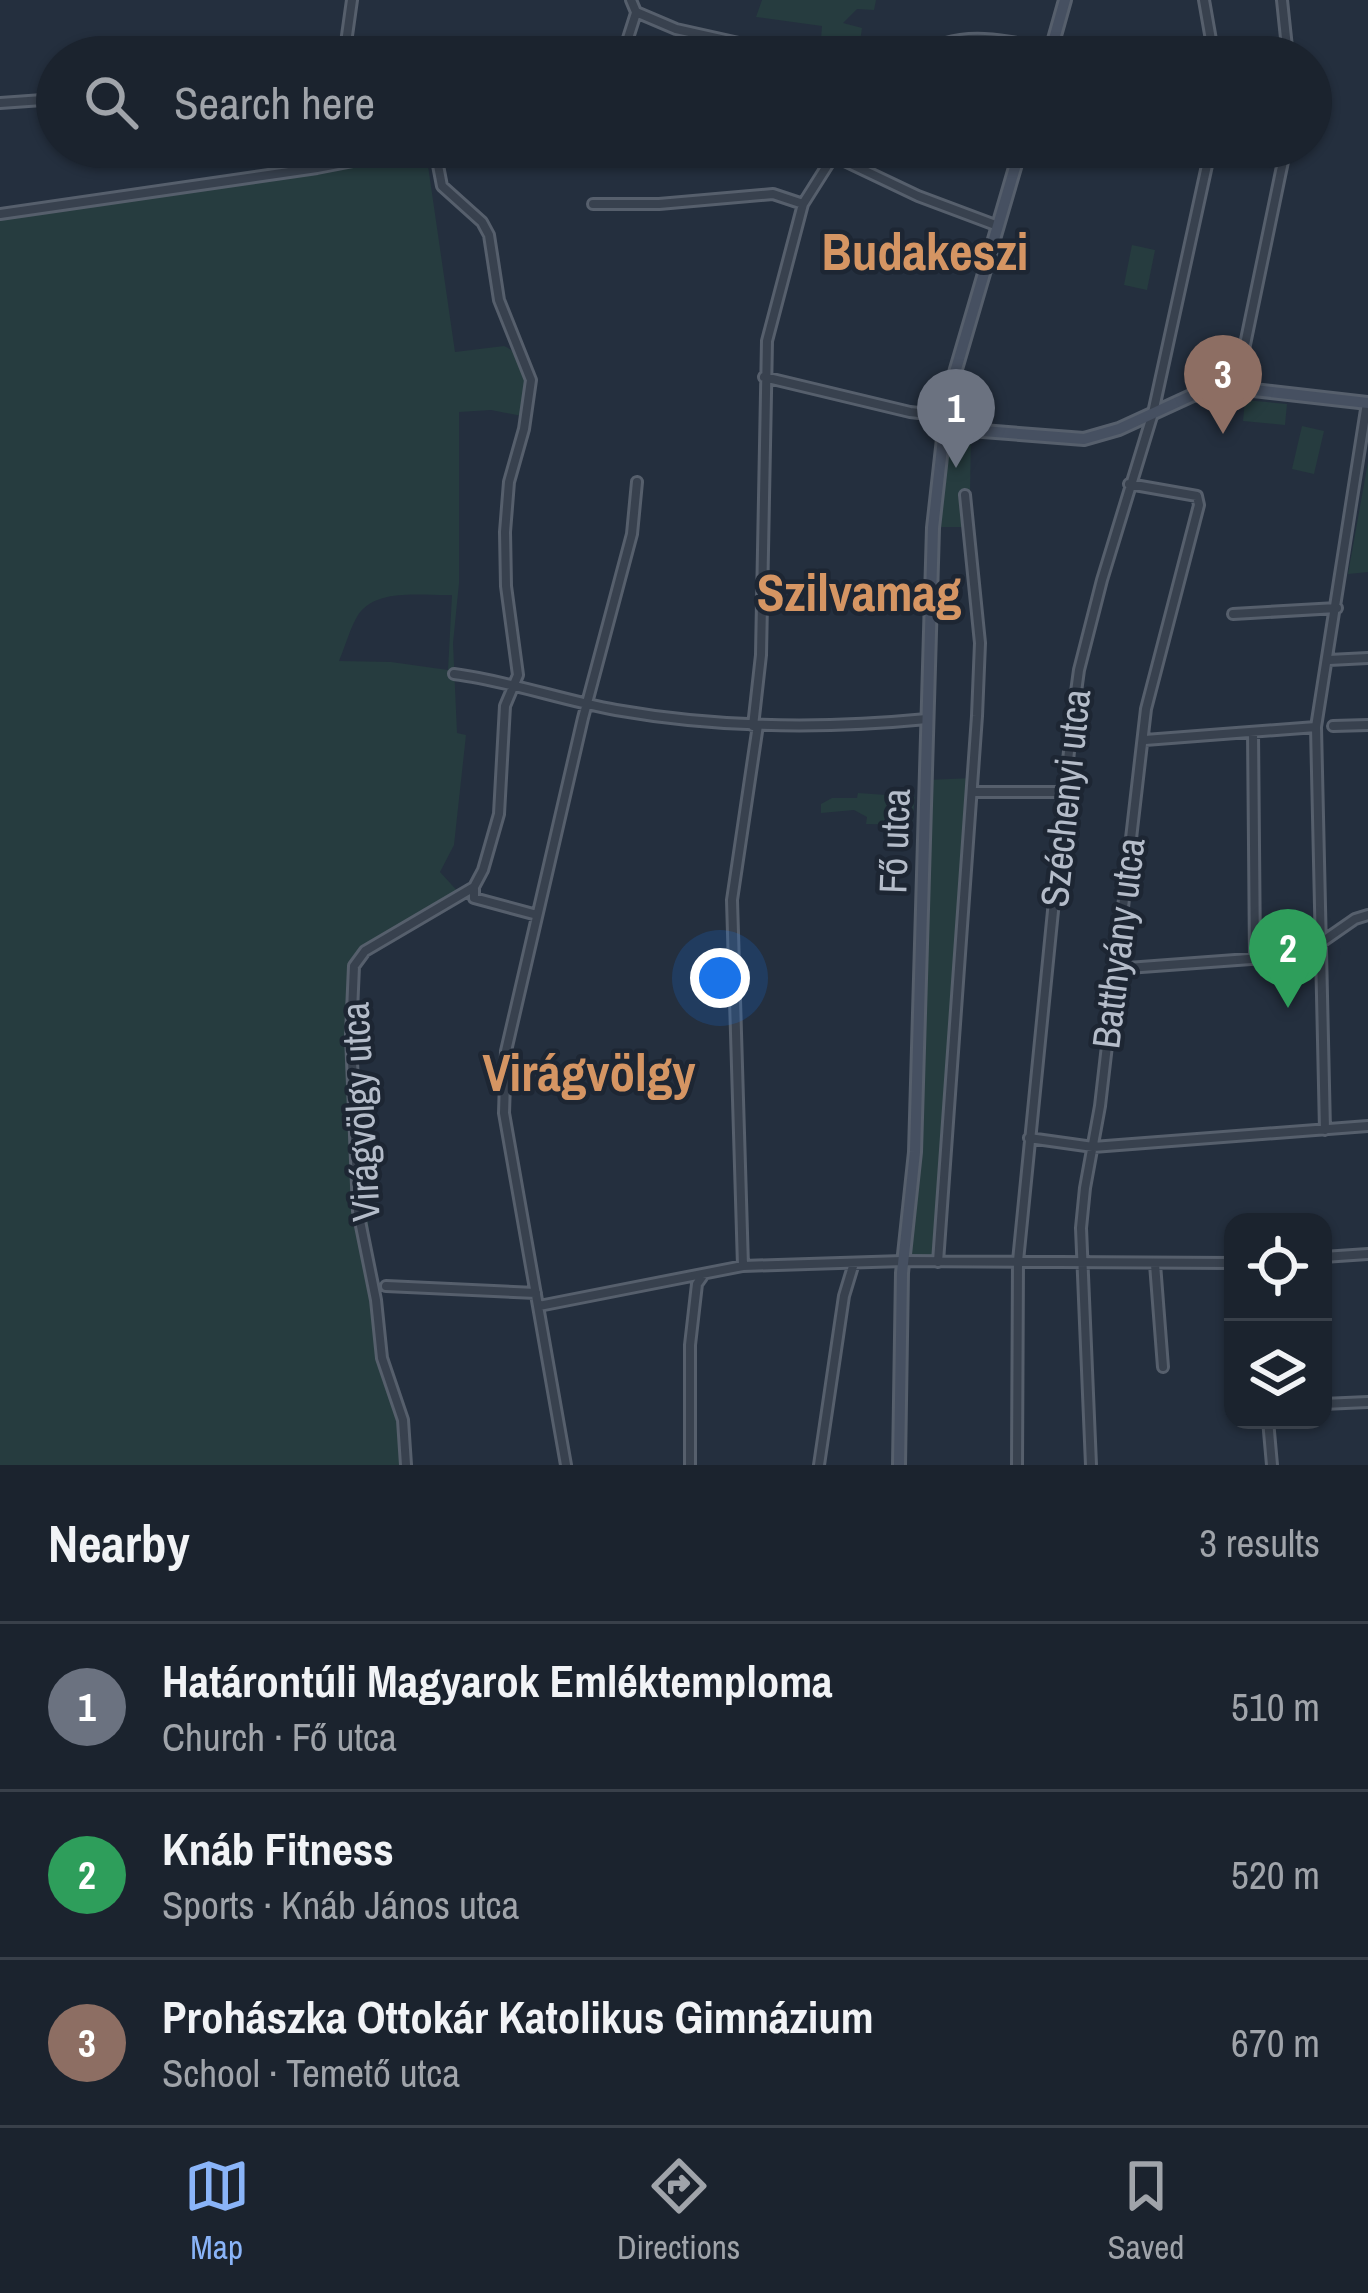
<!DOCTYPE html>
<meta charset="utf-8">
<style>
body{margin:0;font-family:"Archivo Narrow",sans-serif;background:#282f3a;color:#f1f3f6}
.controls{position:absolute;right:36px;bottom:36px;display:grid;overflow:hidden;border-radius:24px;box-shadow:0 3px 9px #0004}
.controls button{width:108px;height:108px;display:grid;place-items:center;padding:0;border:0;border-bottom:3px solid #39404a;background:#1b232e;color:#f1f3f6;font:60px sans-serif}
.you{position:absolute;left:720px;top:978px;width:42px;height:42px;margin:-30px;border:9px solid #fff;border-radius:50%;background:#1a73e8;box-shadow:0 0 0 18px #1a73e833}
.badge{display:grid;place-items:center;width:78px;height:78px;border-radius:50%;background:#8ab4f8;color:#fff;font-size:39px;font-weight:700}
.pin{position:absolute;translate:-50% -99px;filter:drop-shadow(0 3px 6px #0008)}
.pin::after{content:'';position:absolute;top:63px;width:42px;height:36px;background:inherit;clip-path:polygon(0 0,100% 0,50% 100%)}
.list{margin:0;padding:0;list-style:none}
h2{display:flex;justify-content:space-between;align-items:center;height:156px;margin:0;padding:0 48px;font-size:51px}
h2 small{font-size:39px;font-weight:400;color:#a0a4aa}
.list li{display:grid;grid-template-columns:78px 1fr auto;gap:36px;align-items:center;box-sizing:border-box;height:168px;padding:0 48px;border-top:3px solid #39404a}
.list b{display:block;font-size:45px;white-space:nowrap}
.list p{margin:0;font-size:39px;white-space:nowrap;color:#a0a4aa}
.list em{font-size:39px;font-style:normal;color:#a0a4aa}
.icon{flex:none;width:66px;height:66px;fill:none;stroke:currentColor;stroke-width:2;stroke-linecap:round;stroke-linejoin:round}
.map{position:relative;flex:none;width:1368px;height:1465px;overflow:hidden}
.search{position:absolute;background:#1b232e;box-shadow:0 3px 9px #0004;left:36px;right:36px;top:36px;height:132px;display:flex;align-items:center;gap:30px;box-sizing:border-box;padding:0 42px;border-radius:66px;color:#a0a4aa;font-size:45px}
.sheet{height:660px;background:#1b232e}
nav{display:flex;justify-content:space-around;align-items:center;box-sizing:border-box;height:168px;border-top:3px solid #39404a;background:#1b232e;font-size:33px;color:#a0a4aa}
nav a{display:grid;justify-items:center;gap:6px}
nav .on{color:#8ab4f8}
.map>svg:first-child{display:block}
.green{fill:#263c3f;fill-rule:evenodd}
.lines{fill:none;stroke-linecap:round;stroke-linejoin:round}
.street-casing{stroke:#565f6c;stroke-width:14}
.secondary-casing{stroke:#565f6c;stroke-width:16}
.street{stroke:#38414e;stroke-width:8}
.secondary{stroke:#465061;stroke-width:10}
.labels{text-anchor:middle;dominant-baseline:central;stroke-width:9;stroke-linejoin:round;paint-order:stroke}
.street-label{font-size:39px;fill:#b4bcc9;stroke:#1d2633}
.district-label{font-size:51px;font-weight:bold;fill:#d59563;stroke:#1d2633}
</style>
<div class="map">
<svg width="1368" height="1465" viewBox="0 0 1368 1465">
<rect width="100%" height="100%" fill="#242f3e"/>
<path class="green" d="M762,0H876L874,10L857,9L843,23L862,28L860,42L821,39L822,26L756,17Z
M426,152L455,352L504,346C525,355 524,376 526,393L522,396L525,401L522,416L491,410L459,412V583L453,643L457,733L466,735L454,845L440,872L461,895L357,960L354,993L372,1281L413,1465H0V217ZM452,595L448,670L391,662L339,661C345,647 350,628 358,615C376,587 424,596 452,595Z
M1132,245L1155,250L1147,290L1124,285Z
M1245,400L1287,404L1285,425L1243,421Z
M1302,426L1324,431L1314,474L1292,469Z
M957,435H971L970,495L963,498V527H941L946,450L949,440Z
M1368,462V572L1348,574Z
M974,778L938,1262L903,1261L915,1152L926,780Z
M858,793L915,797L912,825L866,824L867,817L854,810L821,813V804L832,798H857Z"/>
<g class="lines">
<g class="street-casing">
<path id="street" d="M631,0L636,12
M1204,0L1214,57
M1282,0L1288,57
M636,12L676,29L802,57
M344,57L352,0
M622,57L636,13
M916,57C959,28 1003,40 1051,50
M0,103L57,99
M420,147L429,149L437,160L447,147
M834,156L918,196L998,226
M593,204H659L773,194L803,204
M0,214L317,168L421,148
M764,377L910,412L946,416
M1236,388L1286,147
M1233,614L1337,608
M1329,660L1368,658
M454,674C509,681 561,700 616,710C718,728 824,729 927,719
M753,726L761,655L767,341L803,204L839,147
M1333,726L1368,725
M1253,732L1255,957
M1145,740L1316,727
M974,792H1064
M474,889V898L537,915
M1319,944L1355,919L1368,915
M1114,969L1318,954
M1325,1130L1316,727L1367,403
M1029,1138L1093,1147L1368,1126
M1323,1257L1368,1254
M938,1262L977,716L980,643L965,495
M1155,1264L1163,1367
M743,1266L732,900L758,725
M386,1286L536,1293
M539,1306L743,1266L903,1261L1233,1263
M1323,1404L1368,1402
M1268,1420L1272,1465
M406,1465L403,1420L382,1358L376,1300L358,1211L351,1035L354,966L365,951L474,887L483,870L499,814L505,706L518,675L506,586L505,532L509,482L524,429L531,380L499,300L489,235L482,222L442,186L437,160
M566,1465L504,1113L506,1051L583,718L632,534L637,482
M690,1465V1345L697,1284L702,1277
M819,1465L844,1296L854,1263
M1017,1465L1018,1261L1072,721L1079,670L1102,580L1153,413L1211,147
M1091,1465L1081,1228L1085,1188L1100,1106L1146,709L1199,505L1197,496L1129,484"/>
</g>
<g class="secondary-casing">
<path id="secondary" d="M1049,57L1065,0
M944,428L1084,439L1119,429L1193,395L1236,388L1368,403
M899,1465L902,1273L915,1152L933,528L945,421L954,376L1021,147"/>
</g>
<use href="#street" class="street"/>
<use href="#secondary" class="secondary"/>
</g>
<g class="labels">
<g class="street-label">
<text transform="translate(1065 798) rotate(-84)">Széchenyi utca</text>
<text transform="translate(894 841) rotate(-88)">Fő utca</text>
<text transform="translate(1118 943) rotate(-83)">Batthyány utca</text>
<text transform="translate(360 1112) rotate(-93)">Virágvölgy utca</text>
</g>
<g class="district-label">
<text x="925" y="251">Budakeszi</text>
<text x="859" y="592">Szilvamag</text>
<text x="589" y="1072">Virágvölgy</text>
</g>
</g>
</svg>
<div class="controls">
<button><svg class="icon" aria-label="locate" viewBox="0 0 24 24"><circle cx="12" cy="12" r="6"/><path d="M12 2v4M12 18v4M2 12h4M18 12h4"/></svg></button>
<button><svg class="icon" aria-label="layers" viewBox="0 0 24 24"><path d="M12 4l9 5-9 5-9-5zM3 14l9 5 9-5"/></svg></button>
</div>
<div class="you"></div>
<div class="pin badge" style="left:956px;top:468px;background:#6b7280">1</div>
<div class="pin badge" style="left:1288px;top:1008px;background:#2e9e5b">2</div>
<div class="pin badge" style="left:1223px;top:434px;background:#8d6e63">3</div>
<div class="search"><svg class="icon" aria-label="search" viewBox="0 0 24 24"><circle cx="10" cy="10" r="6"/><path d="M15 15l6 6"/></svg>Search here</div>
</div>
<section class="sheet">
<h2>Nearby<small>3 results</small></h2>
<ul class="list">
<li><span class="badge" style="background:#6b7280">1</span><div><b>Határontúli Magyarok Emléktemploma</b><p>Church · Fő utca</p></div><em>510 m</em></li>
<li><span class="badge" style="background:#2e9e5b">2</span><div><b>Knáb Fitness</b><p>Sports · Knáb János utca</p></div><em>520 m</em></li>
<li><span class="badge" style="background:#8d6e63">3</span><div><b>Prohászka Ottokár Katolikus Gimnázium</b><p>School · Temető utca</p></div><em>670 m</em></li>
</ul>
</section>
<nav>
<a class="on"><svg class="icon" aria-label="map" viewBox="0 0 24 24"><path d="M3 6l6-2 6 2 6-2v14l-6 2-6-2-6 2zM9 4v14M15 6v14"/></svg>Map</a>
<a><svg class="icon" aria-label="directions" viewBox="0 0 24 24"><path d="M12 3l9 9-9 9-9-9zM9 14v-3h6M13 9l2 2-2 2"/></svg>Directions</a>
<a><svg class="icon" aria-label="saved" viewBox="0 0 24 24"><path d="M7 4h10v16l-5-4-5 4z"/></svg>Saved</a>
</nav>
